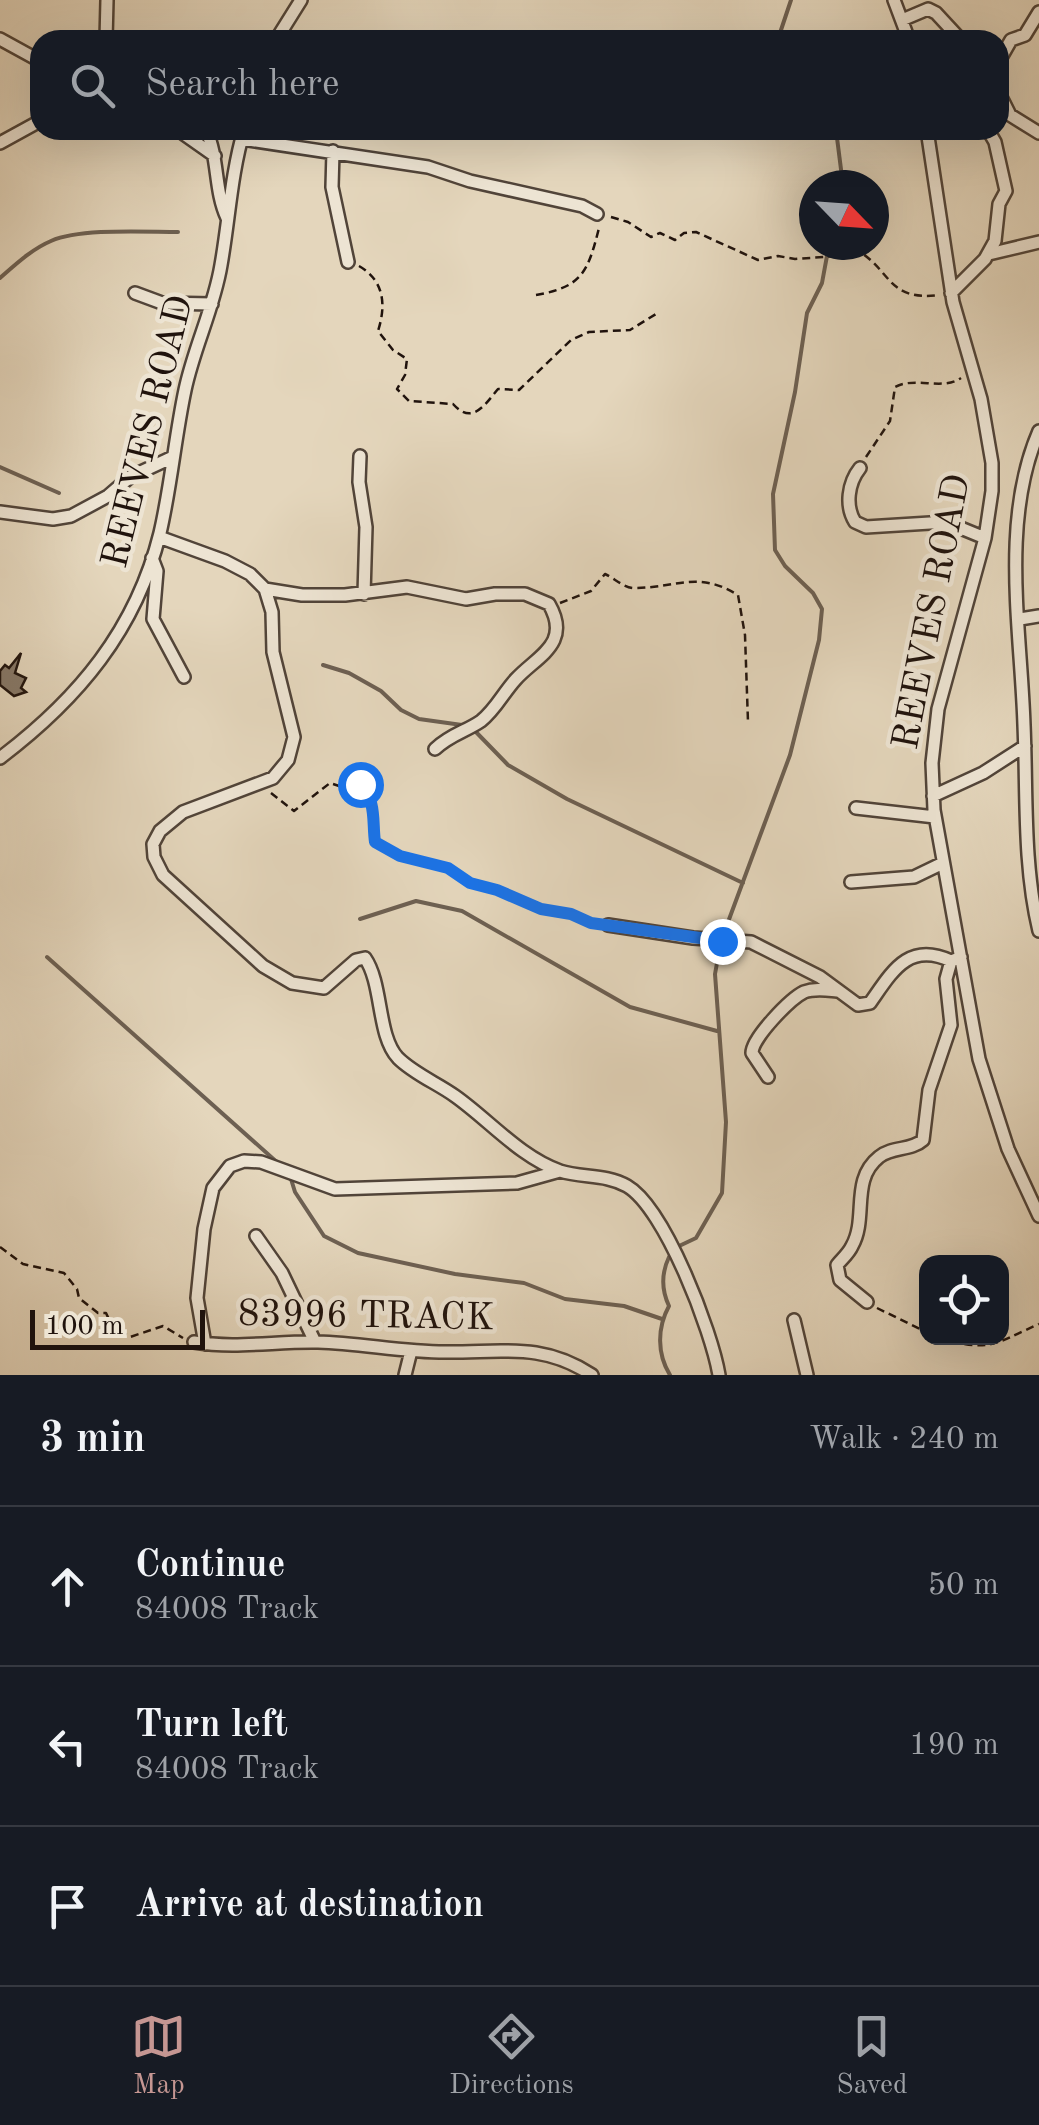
<!DOCTYPE html>
<meta charset="utf-8">
<style>
body{margin:0;font-family:"Old Standard TT",serif;background:#20242c;color:#f1f3f6}
.controls{position:absolute;right:30px;bottom:30px;display:grid;overflow:hidden;border-radius:20px;box-shadow:0 10px 40px #0002}
.controls button{width:90px;height:90px;display:grid;place-items:center;padding:0;border:0;border-bottom:2px solid #363941;background:#171b24;color:#f1f3f6;font:50px sans-serif}
.compass{position:absolute;left:799px;top:170px;width:90px;height:90px;border-radius:50%;background:#171b24;box-shadow:0 10px 40px #0002;rotate:115deg}
.scale{position:absolute;left:30px;bottom:25px;width:175px;box-sizing:border-box;padding-left:10px;border:5px solid #20130d;border-top:0;font-size:28px;line-height:35px;white-space:nowrap;color:#20130d;-webkit-text-stroke:8px #ede4d3;paint-order:stroke}
.stop{position:absolute;width:30px;height:30px;margin:-22px;border:8px solid #1a73e8;border-radius:50%;background:#fff}
.stop.end{background:#1a73e8;border-color:#fff;box-shadow:0 2px 10px #0008}
.list{margin:0;padding:0;list-style:none}
h2{display:flex;justify-content:space-between;align-items:center;height:130px;margin:0;padding:0 40px;font-size:42px}
h2 small{font-size:32px;font-weight:400;color:#9ea1a6}
.list li{display:grid;grid-template-columns:65px 1fr auto;gap:30px;align-items:center;box-sizing:border-box;height:160px;padding:0 40px;border-top:2px solid #363941}
.list b{display:block;font-size:38px;white-space:nowrap}
.list p{margin:0;font-size:32px;white-space:nowrap;color:#9ea1a6}
.list em{font-size:32px;font-style:normal;color:#9ea1a6}
.icon{flex:none;width:55px;height:55px;fill:none;stroke:currentColor;stroke-width:2;stroke-linecap:round;stroke-linejoin:round}
.map{position:relative;flex:none;width:1039px;height:1375px;overflow:hidden}
.search{position:absolute;background:#171b24;box-shadow:0 10px 40px #0002;left:30px;right:30px;top:30px;height:110px;display:flex;align-items:center;gap:25px;box-sizing:border-box;padding:0 35px;border-radius:30px;color:#9ea1a6;font-size:38px}
.sheet{height:610px;background:#171b24}
nav{display:flex;justify-content:space-around;align-items:center;box-sizing:border-box;height:140px;border-top:2px solid #363941;background:#171b24;font-size:28px;color:#9ea1a6}
nav a{display:grid;justify-items:center;gap:5px}
nav .on{color:#c59692}
.map>svg:first-child{display:block}
.lines{fill:none;stroke-linecap:round;stroke-linejoin:round}
.stream{stroke:#6d6052;stroke-width:4}
.building{fill:#867868;stroke:#20130d;stroke-width:2.5}
.minor-casing{stroke:#514439;stroke-width:16}
.path{stroke:#20130d;stroke-width:2.5;stroke-dasharray:8 5;stroke-linecap:butt}
.minor{stroke:#ede4d3;stroke-width:11}
.route{stroke:#1a73e8;stroke-width:12}
.labels{text-anchor:middle;dominant-baseline:central;stroke-width:9;stroke-linejoin:round;paint-order:stroke}
.street-label{font-size:38px;fill:#20130d;stroke:#ede4d3}
</style>
<div class="map">
<svg width="1039" height="1375" viewBox="0 0 1039 1375">
<rect width="100%" height="100%" fill="#e4d6bc"/>
<filter id="stains"><feTurbulence type="fractalNoise" baseFrequency=".002" numOctaves="4"/><feColorMatrix values="0 0 0 0 .2 0 0 0 0 .09 0 0 0 0 .02 0 0 0 .5 -.17"/></filter>
<radialGradient id="worn" r=".72"><stop offset=".6" stop-color="#630" stop-opacity="0"/><stop offset="1" stop-color="#630" stop-opacity=".3"/></radialGradient>
<g class="lines">
<path class="stream" d="M782,40L780,33L791,0
M836,130L843,185
M0,278C16,264 32,249 51,241C81,228 144,232 178,232
M0,467L59,493
M323,665L349,673L381,691L401,710L419,719L462,725
M475,731L508,765L567,799L743,883
M360,919L416,901L462,911L630,1007L717,1031
M47,957L279,1164
M291,1179L295,1192L324,1236L358,1253L455,1274L524,1283L565,1299L624,1306L662,1319
M677,1247L696,1238L722,1193L726,1122L715,974L721,941L790,755L819,640L822,609L813,593L785,566L775,550L773,494L795,392L807,313L822,283L829,245
M669,1257C661,1274 661,1289 669,1306C657,1328 657,1354 670,1375"/>
</g>
<path class="building" d="M21,653L15,673L26,678L21,688L26,692L14,696L0,685V671L5,665L9,668Z"/>
<g class="lines">
<g class="minor-casing">
<path id="minor" d="M894,0L909,40
M902,20L928,9L936,13L961,40
M0,39L40,61
M106,40L107,0
M276,40L301,0
M999,61L1011,40L1025,35L1039,12
M999,93L1010,115L1039,133
M178,130L215,156
M206,130C219,158 214,190 227,218
M927,130L953,302L981,399L992,463V491L985,538L938,709L932,763L934,810L979,1059L1008,1149L1039,1216
M242,139L428,167L470,181L582,206L597,214
M0,143L40,121
M333,151L332,187L348,262
M989,254L1039,242
M135,293L162,303L212,304
M951,293L985,259L995,241L999,204L1006,191L995,142L988,130
M1039,431C1000,521 1021,630 1024,725C1027,794 1023,864 1039,931
M360,456L359,482L366,527L364,594
M860,468C848,483 845,506 855,522L866,527L946,522L985,538
M0,512L53,519L71,516L108,496L130,477L173,457
M159,537L225,561L250,574L265,589L272,612L273,652L294,737L288,760L273,778L183,812L160,831L153,844L154,857L163,875L263,966L292,983L324,988L356,960L365,958C383,984 377,1036 398,1058C414,1074 437,1083 455,1096C489,1120 520,1157 560,1171C582,1178 606,1174 627,1186C665,1208 712,1332 719,1375
M152,558L157,571L153,619L184,677
M265,589L302,595H345L407,587L466,599L495,594H525L549,604C572,644 537,656 516,679C503,693 496,709 481,721C465,732 451,734 435,749
M1020,619L1039,616
M0,758C78,699 136,630 160,533C171,486 175,437 185,390C194,347 214,308 221,265C229,220 231,174 244,130
M933,796L983,773L1025,746
M856,808L935,817
M851,882L914,877L943,863
M608,925L693,938L751,942L820,977L858,1005L870,1003C892,972 908,941 951,961
M768,1077L752,1053C752,1038 790,999 804,992C815,988 826,990 837,991
M256,1236L282,1273L315,1342
M867,1302L840,1280L837,1265C842,1259 849,1253 852,1246C868,1218 850,1180 879,1157C892,1146 911,1151 923,1140L929,1090L951,1025L946,979L951,961L961,957
M794,1320L807,1375
M194,1342C235,1349 277,1341 318,1342C362,1343 406,1353 450,1352C505,1352 543,1343 592,1375
M205,1344L197,1298L204,1229L213,1188L230,1166L244,1161L261,1162L335,1189L517,1183L560,1171
M405,1375L411,1351"/>
</g>
<path class="path" d="M611,217L628,222L651,237L660,233L675,240L684,233L696,232L758,260L778,256L795,259L836,256L855,249C892,269 886,302 940,295
M359,266C385,281 386,306 378,331L393,350L407,359L405,375L397,389L409,401L453,404C472,425 484,406 498,389L519,390L571,340L589,332L630,330L656,314
M536,295C583,287 588,271 599,228
M866,457L890,421L895,387C916,376 942,391 961,378
M560,603L591,591L605,574C614,578 624,588 634,588C677,588 697,570 738,595L745,635L748,722
M271,793L294,811L330,783L345,788C373,773 377,818 372,836L378,845L400,857L448,868L470,883L497,890L522,903L571,914L583,921L597,924
M0,1247L23,1264L64,1273L77,1289L79,1298L98,1313H106L112,1326L130,1337L163,1326L183,1338
M877,1308L926,1332
M939,1338C990,1352 992,1345 1039,1324"/>
<use href="#minor" class="minor"/>
</g>
<g class="lines">
<path class="route" d="M360,784C377,802 372,820 375,842L400,856L448,868L470,883L497,890L541,909L571,914L591,923L722,941"/>
</g>
<g class="labels">
<g class="street-label">
<text transform="translate(149 432) rotate(-76)">REEVES ROAD</text>
<text transform="translate(933 612) rotate(-79)">REEVES ROAD</text>
<text transform="translate(366 1317) rotate(1)">83996 TRACK</text>
</g>
</g>
<rect width="100%" height="100%" filter="url(#stains)"/>
<rect width="100%" height="100%" fill="url(#worn)"/>
</svg>
<div class="controls">
<button><svg class="icon" aria-label="locate" viewBox="0 0 24 24"><circle cx="12" cy="12" r="6"/><path d="M12 2v4M12 18v4M2 12h4M18 12h4"/></svg></button>
</div>
<svg class="compass" viewBox="-18 -18 36 36"><path d="M0-13l5 13h-10z" fill="#e53935"/><path d="M0 13l5-13h-10z" fill="#9ea1a6"/></svg>
<div class="scale">100 m</div>
<div class="stop" style="left:360px;top:784px"></div>
<div class="stop end" style="left:722px;top:941px"></div>
<div class="search"><svg class="icon" aria-label="search" viewBox="0 0 24 24"><circle cx="10" cy="10" r="6"/><path d="M15 15l6 6"/></svg>Search here</div>
</div>
<section class="sheet">
<h2>3 min<small>Walk · 240 m</small></h2>
<ul class="list">
<li><svg class="icon" aria-label="ahead" viewBox="0 0 24 24"><path d="M12 20V5M6 11l6-6 6 6"/></svg><div><b>Continue</b><p>84008 Track</p></div><em>50 m</em></li>
<li><svg class="icon" aria-label="left" viewBox="0 0 24 24"><path d="M17 20v-9H6M10 6l-5 5 5 5"/></svg><div><b>Turn left</b><p>84008 Track</p></div><em>190 m</em></li>
<li><svg class="icon" aria-label="arrive" viewBox="0 0 24 24"><path d="M6 21V4h12l-3 4 3 4H6"/></svg><div><b>Arrive at destination</b></div></li>
</ul>
</section>
<nav>
<a class="on"><svg class="icon" aria-label="map" viewBox="0 0 24 24"><path d="M3 6l6-2 6 2 6-2v14l-6 2-6-2-6 2zM9 4v14M15 6v14"/></svg>Map</a>
<a><svg class="icon" aria-label="directions" viewBox="0 0 24 24"><path d="M12 3l9 9-9 9-9-9zM9 14v-3h6M13 9l2 2-2 2"/></svg>Directions</a>
<a><svg class="icon" aria-label="saved" viewBox="0 0 24 24"><path d="M7 4h10v16l-5-4-5 4z"/></svg>Saved</a>
</nav>
